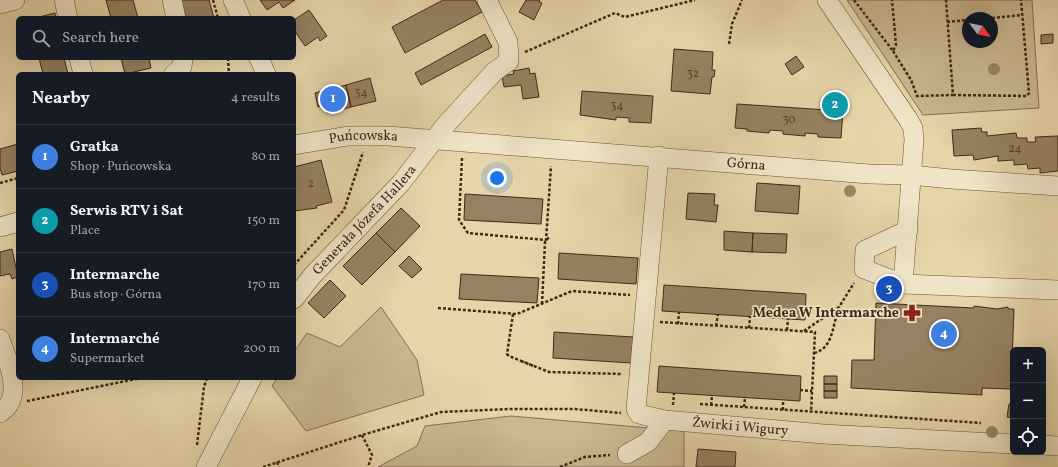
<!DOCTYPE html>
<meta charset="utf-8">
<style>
body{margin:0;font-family:Vollkorn,serif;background:#20242c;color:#f1f3f6}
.controls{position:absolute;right:12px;bottom:12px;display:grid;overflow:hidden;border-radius:6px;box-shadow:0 4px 16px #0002}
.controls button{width:36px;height:36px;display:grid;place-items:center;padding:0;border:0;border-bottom:1px solid #363941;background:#171b24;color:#f1f3f6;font:20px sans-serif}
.compass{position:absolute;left:962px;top:12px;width:36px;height:36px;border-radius:50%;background:#171b24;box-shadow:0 4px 16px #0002;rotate:122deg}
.you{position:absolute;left:497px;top:178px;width:14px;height:14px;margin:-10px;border:3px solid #fff;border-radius:50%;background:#1a73e8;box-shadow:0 0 0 6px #1a73e833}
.badge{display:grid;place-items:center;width:26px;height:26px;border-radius:50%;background:#2563eb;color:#fff;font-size:13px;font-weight:700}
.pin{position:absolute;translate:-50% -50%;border:2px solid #fff;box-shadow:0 1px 4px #0006}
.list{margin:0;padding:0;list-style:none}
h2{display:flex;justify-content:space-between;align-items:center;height:52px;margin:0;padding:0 16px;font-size:17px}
h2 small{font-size:13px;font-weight:400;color:#9ea1a6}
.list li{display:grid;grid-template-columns:26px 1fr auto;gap:12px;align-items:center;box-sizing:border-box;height:64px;padding:0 16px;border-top:1px solid #363941}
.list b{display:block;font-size:15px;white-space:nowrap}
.list p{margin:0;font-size:13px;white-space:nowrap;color:#9ea1a6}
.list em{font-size:13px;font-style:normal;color:#9ea1a6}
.icon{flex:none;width:22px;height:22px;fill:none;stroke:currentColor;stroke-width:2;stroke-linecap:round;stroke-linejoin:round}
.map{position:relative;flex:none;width:1058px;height:467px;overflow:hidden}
.search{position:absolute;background:#171b24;box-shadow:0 4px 16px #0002;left:16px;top:16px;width:280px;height:44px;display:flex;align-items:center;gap:10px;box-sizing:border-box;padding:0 14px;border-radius:6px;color:#9ea1a6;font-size:15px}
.panel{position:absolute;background:#171b24;box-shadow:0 4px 16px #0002;left:16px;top:72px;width:280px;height:308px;border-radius:6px}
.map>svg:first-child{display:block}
.green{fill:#cab890;stroke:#857052;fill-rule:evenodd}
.building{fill:#968262;stroke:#402915}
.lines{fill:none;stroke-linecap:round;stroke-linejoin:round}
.minor-casing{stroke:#6a543a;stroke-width:20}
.path{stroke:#402915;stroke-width:2.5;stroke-dasharray:3 2;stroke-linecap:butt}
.minor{stroke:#efe4c7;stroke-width:19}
.tree{fill:#9a8665}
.labels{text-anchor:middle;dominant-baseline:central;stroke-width:3.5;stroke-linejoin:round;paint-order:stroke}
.number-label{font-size:12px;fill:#563f28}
.street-label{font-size:14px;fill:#402915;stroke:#efe4c7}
.poi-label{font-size:14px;font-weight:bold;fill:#402915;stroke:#efe4c7;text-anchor:end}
</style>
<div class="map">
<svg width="1058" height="467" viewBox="0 0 1058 467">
<rect width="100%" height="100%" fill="#e6d5a9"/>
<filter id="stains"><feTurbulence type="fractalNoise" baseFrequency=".005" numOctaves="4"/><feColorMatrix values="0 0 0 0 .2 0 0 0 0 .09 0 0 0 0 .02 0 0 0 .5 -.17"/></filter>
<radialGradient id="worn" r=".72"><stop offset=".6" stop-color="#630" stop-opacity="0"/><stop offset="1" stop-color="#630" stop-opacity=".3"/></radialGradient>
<path class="green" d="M847,0H1032L1039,108L923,115ZM968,18H992V42H968Z
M381,307L417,360L424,395L306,431L272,386L277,378H294V352L307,333L340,347Z
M511,416L684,431V467H378L417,446L425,426Z"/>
<path class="building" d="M106,0H133L138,18H111Z
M181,0H209L214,18H186Z
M260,0H295L283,8L279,2L267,10Z
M443,0H475L482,12L405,53L392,27Z
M526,0H540L539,2L542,3L534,20L519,12Z
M309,10L327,36L320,41L318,37L305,46L294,30V20Z
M55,13L56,18H35Z
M485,34L492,47L421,85L415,73Z
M1053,34V43L1041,44V35Z
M674,49L713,52L712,70H715L714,77H712L710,94L671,91Z
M796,56L804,67L792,75L785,64Z
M39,58H64L68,74H43Z
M121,58H149L151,68L125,74Z
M529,68L530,74L535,73L539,97L523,99L521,85L504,87L502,76L514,74L513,71Z
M370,78L376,101L351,107L346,85Z
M346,85L351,107L327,113L324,105L318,107L315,93Z
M582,91L653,96L651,123L629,122V118L616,117V120L580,115Z
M827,98L844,99L843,111L826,110Z
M737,104L843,111L841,138L818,137V134L805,133V136L783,134V131L770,130L769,133L747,131V129L735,128Z
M981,128L982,132H987V136L1016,133L1017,138H1027V142H1036L1035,137L1058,136V171L1040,173V168L1028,169L1027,164L1014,165V160L998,161V156L974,160L973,155L954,156L952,130Z
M18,144V171L2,175L0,168V149Z
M321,160L332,202L316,206L317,208L294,211V167Z
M757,183L800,186L798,214L755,211Z
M688,193L715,194L714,205H718L716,222L686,219Z
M465,194L543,199L541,224L464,220Z
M401,208L420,226L395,252L376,233Z
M724,231L753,233L752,252L724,250Z
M376,233L395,252L362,285L343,266Z
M753,233L787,234L786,253L752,252Z
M12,249L18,277L12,279L10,274L0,276V252Z
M559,253L638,258L636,284L558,279Z
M409,256L422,269L412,278L399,266Z
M461,274L539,278L537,303L459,299Z
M330,280L346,296L324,318L308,303Z
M664,285L806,294L805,320L662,311Z
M876,303L974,308V306L997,309L1008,307V309H1014L1011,389L982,388V395L851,388L852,360H874Z
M554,332L633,337L631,363L553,358Z
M659,366L801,376L800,401L657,392Z
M824,376H837V384H824Z
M824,384H837V391H824Z
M824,391H837V398H824Z
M1009,404H1013V418L1007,417Z
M698,449L736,452L735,467H696Z"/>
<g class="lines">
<g class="minor-casing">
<g id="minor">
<path d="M64,0L68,18"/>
<path d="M172,0L176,18"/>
<path d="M233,0L241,18"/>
<path d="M827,0L908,119L913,128L914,140L903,284L1058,290"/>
<path d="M0,4L15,0"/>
<path d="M79,58L83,74"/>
<path d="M259,58L266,74"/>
<path d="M174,74L182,67L183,58"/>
<path id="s1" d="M294,145L348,136H388L869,174L911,175L951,179L1058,186"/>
<path id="s2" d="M659,156L636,409L639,414L665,420L823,434L1013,444"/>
<path d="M0,227L18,222"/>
<path d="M903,284L864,269L865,250L908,230"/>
<path id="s3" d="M294,299L312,276L401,183L443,128L494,72L509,61L508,42L487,0"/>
<path d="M0,339C6,357 20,385 9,404C8,407 3,410 0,413"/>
<path d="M1043,445L1058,446"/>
<path d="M627,454L648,442L665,420"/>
<path d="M206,467L252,378"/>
</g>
</g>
<path class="path" d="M213,0L218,18
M854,0L893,51L896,45L892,0
M992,18L1022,15
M947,22L968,20
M729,44L732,24L742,0
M893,51L911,80L917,96L953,95L946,0
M525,52L615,13L625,17L695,0
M228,58L229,74
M953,95L1027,96L1029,93L1021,0
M462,158L459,220L468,233L546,240L551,166
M0,183L18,178
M294,265L344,210L363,152
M542,304L545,242L549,237
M438,308L517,314L572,291L630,295
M513,314L507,354L509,356L549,372L622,374
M660,322L815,332L811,412
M678,324L679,312
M716,326L718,314
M749,328L750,317
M787,330L788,319
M804,331L839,307L854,283
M814,353C834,348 832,325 839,308
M521,361L536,367
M800,390L812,391
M27,401L141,378
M700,404L981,423
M673,405L674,393
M711,405L712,396
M744,407L745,398
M783,410V400
M362,435L372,455L368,467
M197,445L204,387L207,378
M277,462L279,467
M263,467L362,435L441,412L510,409H575L621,413
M560,467L585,457L610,455"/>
<use href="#minor" class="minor"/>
</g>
<g class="tree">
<circle cx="994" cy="69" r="6"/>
<circle cx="850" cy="191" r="6"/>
<circle cx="992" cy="432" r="6"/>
</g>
<defs>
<g id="pharmacy-bare" transform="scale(1.38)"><path d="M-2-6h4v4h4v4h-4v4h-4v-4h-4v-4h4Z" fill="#8f2418" stroke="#efe4c7" stroke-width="2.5" paint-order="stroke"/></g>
</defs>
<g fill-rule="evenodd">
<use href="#pharmacy-bare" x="912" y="313"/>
</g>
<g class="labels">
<g class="number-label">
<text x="693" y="74">32</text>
<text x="361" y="93">34</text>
<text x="617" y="106">34</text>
<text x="789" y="120">30</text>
<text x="1015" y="149">24</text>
<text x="311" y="184">2</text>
</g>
<g class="street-label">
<text stroke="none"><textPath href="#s1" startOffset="70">Puńcowska</textPath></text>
<text stroke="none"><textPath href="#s1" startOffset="454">Górna</textPath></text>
<text stroke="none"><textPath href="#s3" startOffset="106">Generała Józefa Hallera</textPath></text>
<text stroke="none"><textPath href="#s2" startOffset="362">Żwirki i Wigury</textPath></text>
</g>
<g class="poi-label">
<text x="899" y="313">Medea W Intermarche</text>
</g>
</g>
<rect width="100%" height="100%" filter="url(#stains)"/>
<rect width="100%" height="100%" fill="url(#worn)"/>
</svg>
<div class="controls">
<button>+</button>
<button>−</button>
<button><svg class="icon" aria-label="locate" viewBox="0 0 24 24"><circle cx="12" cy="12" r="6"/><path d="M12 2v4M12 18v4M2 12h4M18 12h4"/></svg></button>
</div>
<svg class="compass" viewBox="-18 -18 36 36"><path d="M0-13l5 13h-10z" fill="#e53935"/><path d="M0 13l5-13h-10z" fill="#9ea1a6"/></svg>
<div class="you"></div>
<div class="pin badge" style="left:333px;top:99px;background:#3f7fe0">1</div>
<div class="pin badge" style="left:835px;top:105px;background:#0f9aa8">2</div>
<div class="pin badge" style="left:889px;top:289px;background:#1a4fb4">3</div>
<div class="pin badge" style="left:944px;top:334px;background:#3f7fe0">4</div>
<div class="search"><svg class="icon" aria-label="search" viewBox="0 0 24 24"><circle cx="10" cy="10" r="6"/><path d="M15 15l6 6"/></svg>Search here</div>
<section class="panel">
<h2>Nearby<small>4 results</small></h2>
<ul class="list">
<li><span class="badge" style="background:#3f7fe0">1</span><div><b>Gratka</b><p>Shop · Puńcowska</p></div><em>80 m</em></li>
<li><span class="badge" style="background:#0f9aa8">2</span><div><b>Serwis RTV i Sat</b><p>Place</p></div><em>150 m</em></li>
<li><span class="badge" style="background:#1a4fb4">3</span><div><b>Intermarche</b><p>Bus stop · Górna</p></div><em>170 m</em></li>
<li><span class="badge" style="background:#3f7fe0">4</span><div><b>Intermarché</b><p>Supermarket</p></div><em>200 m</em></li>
</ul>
</section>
</div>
